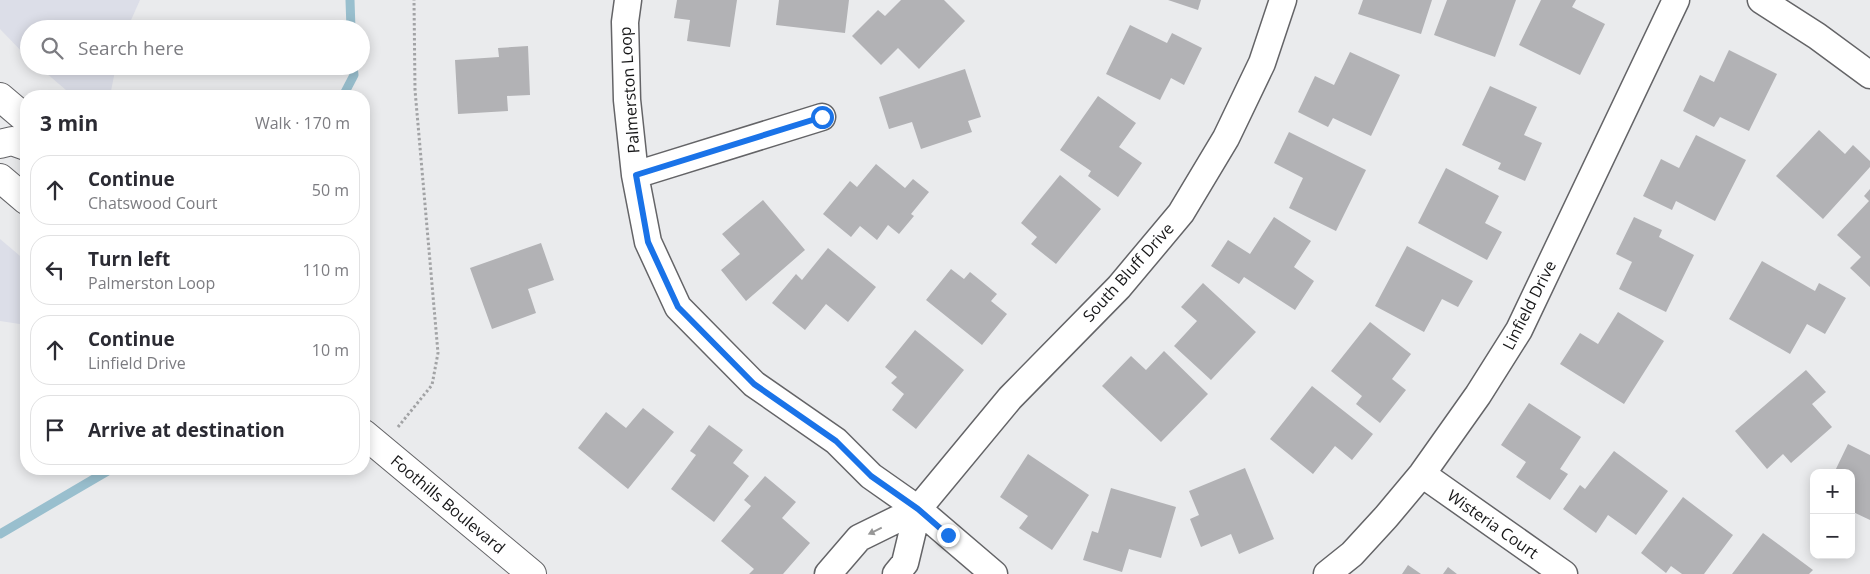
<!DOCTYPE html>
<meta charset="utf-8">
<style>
body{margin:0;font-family:"Open Sans",sans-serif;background:#f7f7f7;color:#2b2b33}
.controls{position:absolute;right:15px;bottom:15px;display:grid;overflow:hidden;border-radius:10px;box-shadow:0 2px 12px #0003}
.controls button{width:45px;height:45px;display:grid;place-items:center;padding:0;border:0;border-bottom:1px solid #e1e1e2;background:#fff;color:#2b2b33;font:25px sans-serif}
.stop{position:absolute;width:15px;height:15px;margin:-11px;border:4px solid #1a73e8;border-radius:50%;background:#fff}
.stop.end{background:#1a73e8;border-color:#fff;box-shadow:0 1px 5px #0008}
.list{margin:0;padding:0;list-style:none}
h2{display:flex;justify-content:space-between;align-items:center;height:65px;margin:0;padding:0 20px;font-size:21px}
h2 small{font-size:16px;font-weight:400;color:#7c7c81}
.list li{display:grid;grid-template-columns:32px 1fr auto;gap:15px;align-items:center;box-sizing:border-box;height:70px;margin:0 10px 10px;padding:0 10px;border:1px solid #e1e1e2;border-radius:20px}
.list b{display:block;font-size:19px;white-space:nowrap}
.list p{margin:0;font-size:16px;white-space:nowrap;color:#7c7c81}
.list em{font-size:16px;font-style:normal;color:#7c7c81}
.icon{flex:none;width:28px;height:28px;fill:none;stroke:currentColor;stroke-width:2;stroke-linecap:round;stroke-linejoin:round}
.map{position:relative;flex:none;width:1870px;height:574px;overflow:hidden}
.search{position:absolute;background:#fff;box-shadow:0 2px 12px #0003;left:20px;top:20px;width:350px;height:55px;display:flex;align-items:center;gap:12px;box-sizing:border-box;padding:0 18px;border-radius:28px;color:#7c7c81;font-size:19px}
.panel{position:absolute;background:#fff;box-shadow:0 2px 12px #0003;left:20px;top:90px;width:350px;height:385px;border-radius:20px}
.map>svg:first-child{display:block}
.built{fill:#dcdee8}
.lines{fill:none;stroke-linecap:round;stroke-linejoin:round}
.stream{stroke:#99bfce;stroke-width:9}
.building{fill:#b2b2b5}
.street-casing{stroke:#646467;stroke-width:29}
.primary-casing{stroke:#646467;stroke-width:30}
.path{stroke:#a2a3a5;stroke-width:3;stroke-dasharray:2.5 2.5;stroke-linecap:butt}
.street{stroke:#fff;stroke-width:26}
.primary{stroke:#fff;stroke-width:28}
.oneway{fill:#979797}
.route{stroke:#1a73e8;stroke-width:6}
.labels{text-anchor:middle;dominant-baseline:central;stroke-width:4.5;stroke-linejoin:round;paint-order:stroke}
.street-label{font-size:16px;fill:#171718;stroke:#fff}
</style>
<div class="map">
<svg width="1870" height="574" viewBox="0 0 1870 574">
<rect width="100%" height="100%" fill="#eaebed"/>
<path class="built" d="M0,0H140L127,29H29V59L0,29Z
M38,66H116L110,96H73Z
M0,239L26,261V325L0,321Z"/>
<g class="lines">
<path class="stream" d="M350,0L351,29
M343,96L354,75L353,66
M0,534L111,469"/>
</g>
<path class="building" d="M677,0H737L730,47L687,41L690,20L674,18Z
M779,0H849L845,33L776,25Z
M901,0H944L965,21L919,69L898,48L881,65L852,36L878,10L885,16Z
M1168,0H1201L1198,10Z
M1363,0H1432L1421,34L1358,14Z
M1447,0H1516L1495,57L1434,35Z
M1541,0H1576L1572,7L1605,24L1580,75L1519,45Z
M1130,25L1167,43L1172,33L1202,48L1184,85L1171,78L1160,100L1106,74Z
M528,46L530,95L507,96L508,111L458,114L455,60L499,57L498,48Z
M1729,50L1777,74L1749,131L1720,117L1714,127L1683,111L1700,75L1714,82Z
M1350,52L1400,75L1371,136L1333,118L1328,127L1298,112L1315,76L1334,85Z
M965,69L981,117L968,121L972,132L921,149L912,122L889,129L879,97Z
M1490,86L1537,107L1524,135L1542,143L1525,181L1498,169L1501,163L1462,145Z
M1098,96L1136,123L1119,147L1142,163L1118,197L1088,176L1091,171L1060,150Z
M1819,130L1845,154L1853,145L1870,161V167L1823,219L1776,176Z
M1289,132L1366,170L1336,231L1289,208L1303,178L1274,163Z
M1696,135L1746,160L1715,221L1676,201L1672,210L1643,196L1661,159L1679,168Z
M876,164L905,188L913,179L929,192L911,214L914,216L899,234L888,225L877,240L860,226L851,237L823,214L850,181L857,187Z
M1446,168L1499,196L1485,223L1502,232L1487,260L1418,223Z
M1060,175L1101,209L1056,264L1031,244L1037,237L1021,223Z
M1870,189V287L1850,268L1861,257L1837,235L1869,201L1864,196Z
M763,200L805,250L746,301L721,270L740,254L722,234Z
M1274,217L1311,241L1294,267L1314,281L1295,310L1244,277L1239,284L1211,266L1228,240L1250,254Z
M1634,217L1662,230L1659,237L1694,255L1666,312L1619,289L1632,262L1616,254Z
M541,243L554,280L528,289L536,313L492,329L470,268Z
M1407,246L1473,281L1458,307L1442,299L1424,332L1375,306Z
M828,248L876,287L848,322L826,304L805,330L772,303L796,274L802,280Z
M1762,261L1815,291L1819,283L1846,298L1825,334L1807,324L1790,354L1729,319Z
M951,269L964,279L970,272L997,294L991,301L1007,314L982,345L926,300Z
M1203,283L1256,332L1211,380L1174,346L1197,321L1181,307Z
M1618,312L1664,341L1624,404L1560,364L1580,333L1598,344Z
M1370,322L1411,354L1392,379L1406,390L1380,423L1356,404L1362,396L1331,371Z
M915,330L964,370L916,429L892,410L904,394L891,383L897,377L885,367Z
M1164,351L1208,394L1161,442L1102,386L1131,356L1146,370Z
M1806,370L1826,392L1812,404L1832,427L1791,463L1783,454L1767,469L1735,431Z
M1312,386L1373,434L1352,460L1335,446L1313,474L1270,439Z
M1529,403L1581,437L1560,469L1568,474L1550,500L1516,477L1526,462L1501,445Z
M643,408L674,432L628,489L578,448L606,412L626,428Z
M709,425L743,450L733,463L749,476L714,522L671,489L696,455L690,451Z
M1848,444L1870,455V520L1851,511V473H1834Z
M1614,451L1668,491L1636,535L1608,515L1596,533L1563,509L1580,485L1585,489Z
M1028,454L1089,495L1052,550L1019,528L1028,516L1000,497Z
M1245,468L1274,539L1239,554L1231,534L1201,547L1190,519L1199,515L1189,491Z
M765,476L796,502L782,518L810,543L783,574H749L754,569L721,541L751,506L744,500Z
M1111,488L1176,507L1161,558L1129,549L1122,572L1083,560L1092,531L1098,533Z
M1683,497L1733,535L1704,574H1682L1671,566L1666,573L1641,553Z
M1763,533L1813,570L1809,574H1732Z
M1408,565L1421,574H1402Z
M1448,567L1457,574H1443Z"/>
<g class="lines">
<g class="street-casing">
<path id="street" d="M628,0L625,22L627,100L635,175L648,242L678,307L754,384L836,441L871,476L918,509L994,574
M1761,0L1817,36L1870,75
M635,175L822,117
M1422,474L1564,574
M828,574L859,538L918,509L1010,398L1119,287L1181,213L1226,138L1262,63L1283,0
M896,574L905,563L918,509
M1327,574L1352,554L1386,517L1422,474L1478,395L1519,330L1676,0"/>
</g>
<g class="primary-casing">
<path id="primary" d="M0,97L26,119
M0,144L12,141L26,146
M0,178L26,200
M364,434L532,574"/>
</g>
<path class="path" d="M398,427L432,385L438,353L415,90L414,0"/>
<use href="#street" class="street"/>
<use href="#primary" class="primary"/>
</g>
<defs><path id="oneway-solid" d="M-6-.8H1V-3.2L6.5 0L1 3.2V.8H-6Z" transform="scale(1.25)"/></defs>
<use class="oneway" href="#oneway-solid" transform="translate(875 531) rotate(154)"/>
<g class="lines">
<path class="route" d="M822,117L636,175L648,242L678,307L754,384L836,441L871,476L918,509L948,535"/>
</g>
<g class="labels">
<g class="street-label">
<text transform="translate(629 90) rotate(-94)">Palmerston Loop</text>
<text transform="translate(1128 272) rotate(-48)">South Bluff Drive</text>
<text transform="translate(1529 305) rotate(-63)">Linfield Drive</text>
<text transform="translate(448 504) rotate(40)">Foothills Boulevard</text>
<text transform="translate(1493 524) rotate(35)">Wisteria Court</text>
</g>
</g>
</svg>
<div class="controls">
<button>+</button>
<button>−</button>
</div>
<div class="stop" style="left:822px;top:117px"></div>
<div class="stop end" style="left:948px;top:535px"></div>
<div class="search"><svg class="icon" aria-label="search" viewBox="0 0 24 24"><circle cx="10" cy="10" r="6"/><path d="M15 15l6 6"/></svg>Search here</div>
<section class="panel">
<h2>3 min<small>Walk · 170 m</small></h2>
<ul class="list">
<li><svg class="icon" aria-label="ahead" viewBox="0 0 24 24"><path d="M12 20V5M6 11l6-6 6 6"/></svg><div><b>Continue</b><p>Chatswood Court</p></div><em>50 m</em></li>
<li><svg class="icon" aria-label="left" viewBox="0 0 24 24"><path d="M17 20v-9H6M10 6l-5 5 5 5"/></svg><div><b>Turn left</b><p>Palmerston Loop</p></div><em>110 m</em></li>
<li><svg class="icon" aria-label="ahead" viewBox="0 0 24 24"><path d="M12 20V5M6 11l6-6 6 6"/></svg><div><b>Continue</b><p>Linfield Drive</p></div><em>10 m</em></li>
<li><svg class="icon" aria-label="arrive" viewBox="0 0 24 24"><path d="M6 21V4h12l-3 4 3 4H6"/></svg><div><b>Arrive at destination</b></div></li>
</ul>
</section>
</div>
